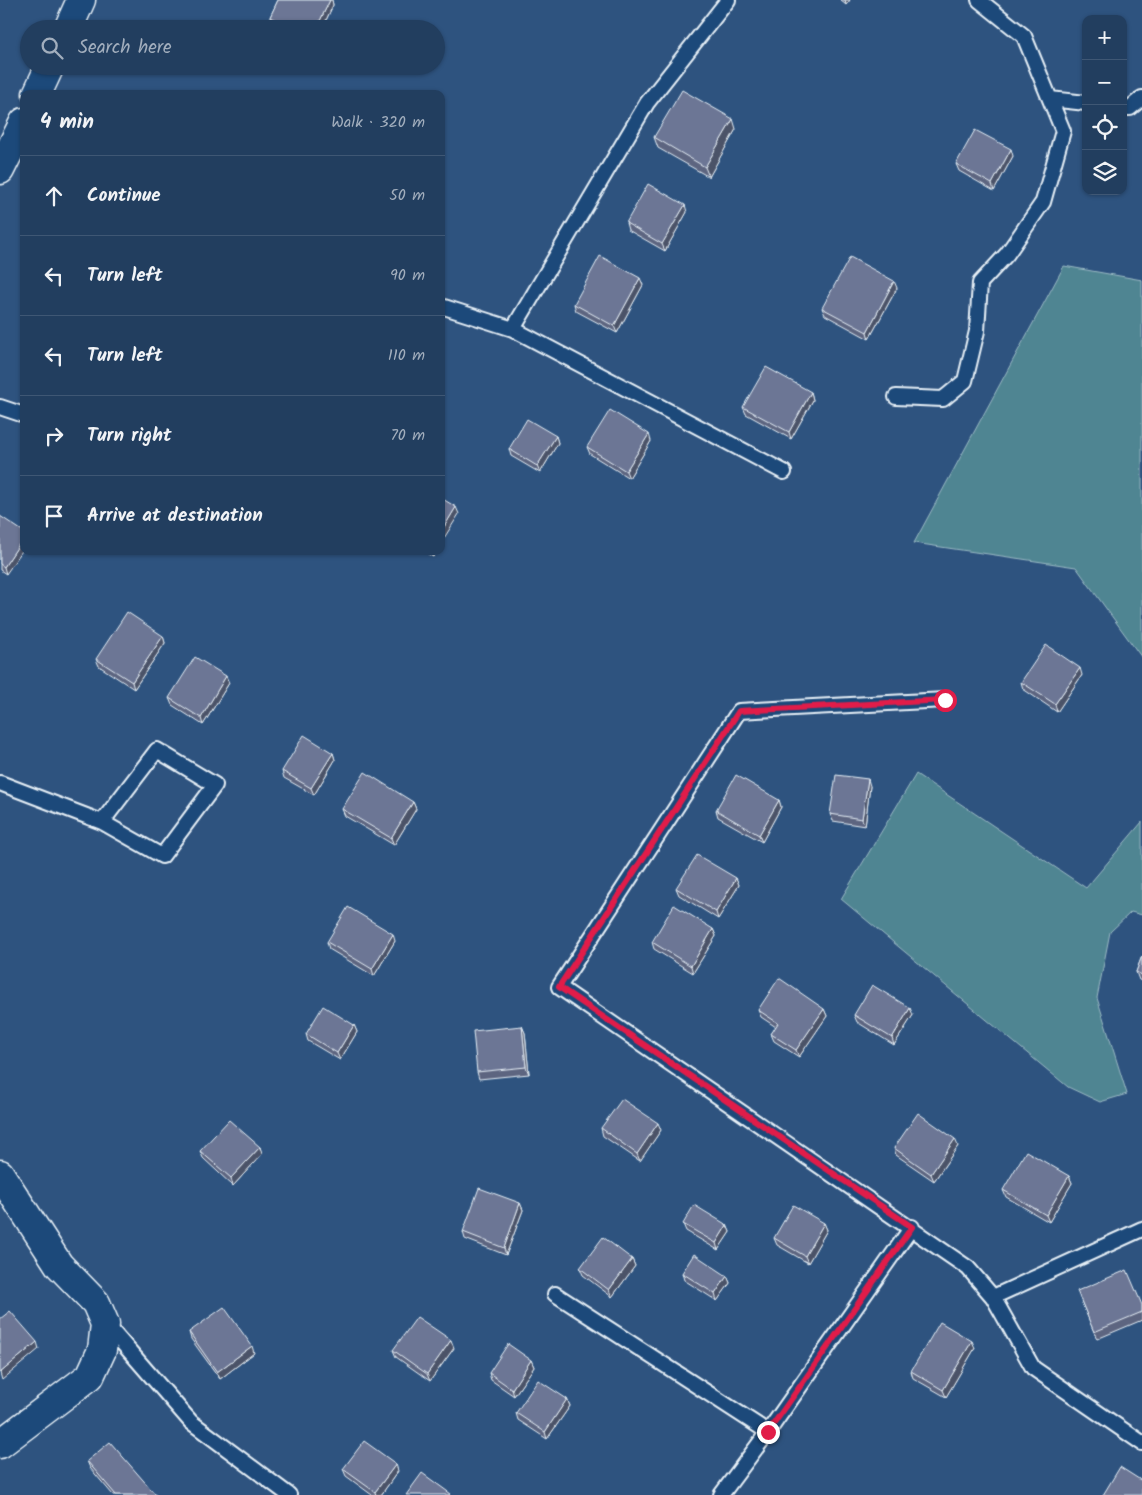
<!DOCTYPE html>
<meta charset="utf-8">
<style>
body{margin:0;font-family:Kalam,sans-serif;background:#2a4565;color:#f1f3f6}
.controls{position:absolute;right:15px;top:15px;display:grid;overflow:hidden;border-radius:10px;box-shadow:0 1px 4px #0004}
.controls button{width:45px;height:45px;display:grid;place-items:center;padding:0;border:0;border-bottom:1px solid #3f5774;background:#223e5f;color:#f1f3f6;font:25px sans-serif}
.stop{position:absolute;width:15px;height:15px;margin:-11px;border:4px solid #e11d48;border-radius:50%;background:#fff}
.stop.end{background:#e11d48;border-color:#fff;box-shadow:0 1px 5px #0008}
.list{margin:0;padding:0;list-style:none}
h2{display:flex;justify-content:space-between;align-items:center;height:65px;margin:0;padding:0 20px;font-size:21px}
h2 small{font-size:16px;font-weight:400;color:#a2aebd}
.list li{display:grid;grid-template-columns:32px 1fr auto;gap:15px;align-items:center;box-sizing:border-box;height:80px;padding:0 20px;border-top:1px solid #3f5774}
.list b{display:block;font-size:19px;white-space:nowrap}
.list em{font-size:16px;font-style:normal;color:#a2aebd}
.icon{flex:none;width:28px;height:28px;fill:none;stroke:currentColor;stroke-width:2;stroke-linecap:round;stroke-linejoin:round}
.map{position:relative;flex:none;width:1142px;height:1495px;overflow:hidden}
.search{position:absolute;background:#223e5f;box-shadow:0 1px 4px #0004;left:20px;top:20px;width:425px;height:55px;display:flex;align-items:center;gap:12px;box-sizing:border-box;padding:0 18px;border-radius:28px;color:#a2aebd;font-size:19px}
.panel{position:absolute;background:#223e5f;box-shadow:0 1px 4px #0004;left:20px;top:90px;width:425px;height:465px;border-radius:10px}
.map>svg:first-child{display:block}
.green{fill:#508592;stroke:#9cbbc5}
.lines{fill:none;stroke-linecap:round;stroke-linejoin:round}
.lane-casing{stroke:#e8f1f8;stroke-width:18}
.street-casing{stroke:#e8f1f8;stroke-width:31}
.lane{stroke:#1f4a7a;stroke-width:14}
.street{stroke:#1f4a7a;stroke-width:28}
.wall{fill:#5d6580;stroke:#e8f1f8}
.shaded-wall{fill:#4c5368;stroke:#e8f1f8}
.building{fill:#6c7695;stroke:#e8f1f8}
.route{stroke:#e11d48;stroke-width:6}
</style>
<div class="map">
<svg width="1142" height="1495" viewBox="0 0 1142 1495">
<rect width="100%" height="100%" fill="#2e537f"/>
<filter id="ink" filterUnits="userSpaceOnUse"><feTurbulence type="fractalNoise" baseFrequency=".02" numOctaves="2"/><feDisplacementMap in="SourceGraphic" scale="10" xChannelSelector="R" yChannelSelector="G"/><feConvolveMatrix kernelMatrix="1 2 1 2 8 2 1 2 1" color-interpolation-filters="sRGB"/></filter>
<g filter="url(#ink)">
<path class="green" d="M1064,266L1142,280V658L1076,567L914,543Z
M916,774L1086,888L1142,822V915L1131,912L1110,932L1097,998L1127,1094L1100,1102L1068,1087L841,899Z"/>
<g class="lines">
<g class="lane-casing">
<path id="lane" d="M728,0L647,103L513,329L784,472
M1050,99L1086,103
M1123,108H1130L1142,98
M441,306L513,329
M896,397L943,399L965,381L977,331L980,283L1007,254L1043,202L1063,131L1024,36L979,0
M0,407L24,415
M945,700L739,711L559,987L968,1268L993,1297L1033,1368L1142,1443
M0,783L102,822L162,856L215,785L157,750L102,822
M555,1294L768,1432
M993,1297L1142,1229
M106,1324L191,1422L289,1495
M721,1495L768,1432L912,1227"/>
</g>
<g class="street-casing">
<path id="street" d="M68,29L81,0
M37,94L50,66
M0,170L24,122
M0,1174L59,1265L96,1303L105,1324L102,1350L90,1376L0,1444"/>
</g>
<use href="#lane" class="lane"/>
<use href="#street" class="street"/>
</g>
<path class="wall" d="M278,0H332L333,5L322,29H282L272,24L270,17Z
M840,0H850L846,5Z
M736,129L709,177L658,148L654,137Z
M1013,156L994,191L959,171L956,164Z
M687,212L665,251L628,230L626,223Z
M643,285L617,333L576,311L574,304Z
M897,288L869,339L825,315L822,308Z
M811,392L813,400L791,439L746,414L743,407Z
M556,436L558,443L540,473L511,456L509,449Z
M651,441L629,478L590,454L587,447Z
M0,516L6,574L0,570Z
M423,551H437L433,557Z
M163,636L165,643L134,689L99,666L96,659Z
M1082,675L1057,712L1023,689L1021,682Z
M229,683L203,725L172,705L169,698Z
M333,753L335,760L314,795L284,778L282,771Z
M870,786L865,826L833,821L830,814Z
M779,800L781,807L762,842L718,817L716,810Z
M413,802L416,809L394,845L345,816L342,809Z
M736,878L739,885L718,919L679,895L676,888Z
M713,929L716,936L693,973L654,949L652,942Z
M395,941L374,976L329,949L327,942Z
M1142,956V981L1139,980L1136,972Z
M824,1009L827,1016L799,1057L774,1041L771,1034L776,1027L761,1017L758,1010Z
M854,1015H913L894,1045L857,1022Z
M354,1025L357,1032L340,1060L308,1041L306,1034Z
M522,1026L525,1033L529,1074L479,1079L477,1072Z
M601,1128L661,1130L640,1161L603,1136Z
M958,1146L934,1181L896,1155L894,1148Z
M260,1147L262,1154L233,1186L203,1158L200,1151Z
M1069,1176L1072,1183L1049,1222L1006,1197L1003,1190Z
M520,1203L523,1210L506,1255L465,1239L463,1232Z
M824,1223L827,1230L808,1263L777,1245L774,1238Z
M683,1224L727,1225L730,1232L718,1250L686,1231Z
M632,1259L635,1266L612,1297L583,1275L580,1268Z
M682,1273L727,1276L730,1283L717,1301L684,1280Z
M1080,1298L1142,1305V1320L1097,1339Z
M189,1332L254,1353L220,1379L191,1339Z
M454,1348L430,1381L396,1357L393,1350Z
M975,1348L946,1397L913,1378L911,1371Z
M531,1360L534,1367L514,1396L491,1380L489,1373Z
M567,1399L570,1406L547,1439L518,1420L516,1413Z
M87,1461L156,1495H113L90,1468Z
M343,1469L398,1471L381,1495H372L346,1476Z"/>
<path class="shaded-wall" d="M330,0H332L333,5L322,29H316Z
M845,0H850L846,5Z
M733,119L736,129L709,177L705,167Z
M1011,149L1013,156L994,191L992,184Z
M685,205L687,212L665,251L662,244Z
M640,278L643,285L617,333L614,326Z
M894,281L897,288L869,339L867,332Z
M811,392L813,400L791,439L789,432Z
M649,434L651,441L629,478L626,471Z
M556,436L558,443L540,473L537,466Z
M456,507L459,514L441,543V532Z
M24,537V548L6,574L4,567Z
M431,551H437L433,557Z
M163,636L165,643L134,689L132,682Z
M1080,668L1082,675L1057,712L1055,704Z
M226,676L229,683L203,725L201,718Z
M333,753L335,760L314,795L311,788Z
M868,779L870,786L865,826L862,819Z
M779,800L781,807L762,842L759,835Z
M413,802L416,809L394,845L391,838Z
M736,878L739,885L718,919L716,912Z
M713,929L716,936L693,973L691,966Z
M393,934L395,941L374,976L372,969Z
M910,1008L913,1015L894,1045L892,1038Z
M824,1009L827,1016L799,1057L796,1050Z
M354,1025L357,1032L340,1060L337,1053Z
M522,1026L525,1033L529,1074L526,1067Z
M658,1123L661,1130L640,1161L637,1154Z
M955,1139L958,1146L934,1181L931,1174Z
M260,1147L262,1154L233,1186L231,1178Z
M1069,1176L1072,1183L1049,1222L1046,1215Z
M520,1203L523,1210L506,1255L504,1248Z
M824,1223L827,1230L808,1263L805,1256Z
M727,1225L730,1232L718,1250L716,1243Z
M632,1259L635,1266L612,1297L609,1290Z
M727,1276L730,1283L717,1301L715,1294Z
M451,1340L454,1348L430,1381L427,1374Z
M972,1341L975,1348L946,1397L943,1390Z
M37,1342L39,1349L2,1380L0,1373Z
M252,1346L254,1353L220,1379L217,1372Z
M531,1360L534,1367L514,1396L512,1389Z
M567,1399L570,1406L547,1439L545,1432Z
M396,1464L398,1471L381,1495H376L375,1492Z"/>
<path class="building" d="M278,0H330L316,29H294L270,17Z
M682,90L733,119L705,167L654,137Z
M975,130L1011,149L992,184L956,164Z
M648,184L685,205L662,244L626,223Z
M600,256L640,278L614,326L574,304Z
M850,257L894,281L867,332L822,308Z
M766,367L811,392L789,432L743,407Z
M610,410L649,434L626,471L587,447Z
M527,419L556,436L537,466L509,449Z
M441,498L456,507L441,532Z
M0,516L24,532V537L4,567L0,564Z
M127,612L163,636L132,682L96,659Z
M1046,645L1080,668L1055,704L1021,682Z
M195,657L226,676L201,718L169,698Z
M304,735L333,753L311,788L282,771Z
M365,772L413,802L391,838L342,809Z
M736,775L779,800L759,835L716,810Z
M836,775L868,779L862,819L830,814Z
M697,855L736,878L716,912L676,888Z
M674,905L713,929L691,966L652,942Z
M348,907L393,934L372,969L327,942Z
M1142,956V975L1136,972Z
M779,978L824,1009L796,1050L771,1034L778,1023L758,1010Z
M872,985L910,1008L892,1038L854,1015Z
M323,1006L354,1025L337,1053L306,1034Z
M522,1026L526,1067L477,1072L473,1031Z
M622,1099L658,1123L637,1154L601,1128Z
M918,1113L955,1139L931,1174L894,1148Z
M229,1120L260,1147L231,1178L200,1151Z
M1026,1151L1069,1176L1046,1215L1003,1190Z
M479,1188L520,1203L504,1248L463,1232Z
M694,1205L727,1225L716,1243L683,1224Z
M793,1205L824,1223L805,1256L774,1238Z
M603,1237L632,1259L609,1290L580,1268Z
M694,1254L727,1276L715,1294L682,1273Z
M1127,1270L1142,1305V1312L1094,1332L1077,1291Z
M224,1307L252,1346L217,1372L189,1332Z
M10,1311L37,1342L0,1373V1319Z
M417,1317L451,1340L427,1374L393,1350Z
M940,1322L972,1341L943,1390L911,1371Z
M508,1344L531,1360L512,1389L489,1373Z
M538,1380L567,1399L545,1432L516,1413Z
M364,1441L396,1464L375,1492L343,1469Z
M110,1442L156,1495H116L87,1461Z
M1120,1467L1142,1481V1493L1141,1495H1103Z
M422,1473L451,1494L450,1495H406Z"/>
</g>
<g class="lines" filter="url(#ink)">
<path class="route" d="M768,1432L912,1227L559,987L739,711L945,700"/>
</g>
</svg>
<div class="controls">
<button>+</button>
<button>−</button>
<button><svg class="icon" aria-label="locate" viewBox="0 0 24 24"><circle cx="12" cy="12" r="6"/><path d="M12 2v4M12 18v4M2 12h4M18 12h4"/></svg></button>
<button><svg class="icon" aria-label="layers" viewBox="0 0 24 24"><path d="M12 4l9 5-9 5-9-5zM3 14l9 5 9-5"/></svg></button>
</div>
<div class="stop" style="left:945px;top:700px"></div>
<div class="stop end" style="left:768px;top:1432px"></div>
<div class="search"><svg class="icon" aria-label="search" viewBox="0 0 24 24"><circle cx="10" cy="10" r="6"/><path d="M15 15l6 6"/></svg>Search here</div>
<section class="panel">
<h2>4 min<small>Walk · 320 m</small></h2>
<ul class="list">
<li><svg class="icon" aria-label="ahead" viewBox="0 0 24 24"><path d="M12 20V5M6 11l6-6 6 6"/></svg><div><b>Continue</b></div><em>50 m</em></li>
<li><svg class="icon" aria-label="left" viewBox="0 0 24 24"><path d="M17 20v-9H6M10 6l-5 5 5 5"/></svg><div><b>Turn left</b></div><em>90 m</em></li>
<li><svg class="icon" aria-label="left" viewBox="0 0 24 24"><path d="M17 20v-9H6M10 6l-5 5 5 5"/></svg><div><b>Turn left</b></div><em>110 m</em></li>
<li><svg class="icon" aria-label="right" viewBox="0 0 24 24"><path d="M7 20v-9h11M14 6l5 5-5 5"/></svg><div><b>Turn right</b></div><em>70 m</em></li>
<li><svg class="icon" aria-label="arrive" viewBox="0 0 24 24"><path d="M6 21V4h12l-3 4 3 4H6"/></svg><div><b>Arrive at destination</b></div></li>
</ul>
</section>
</div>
